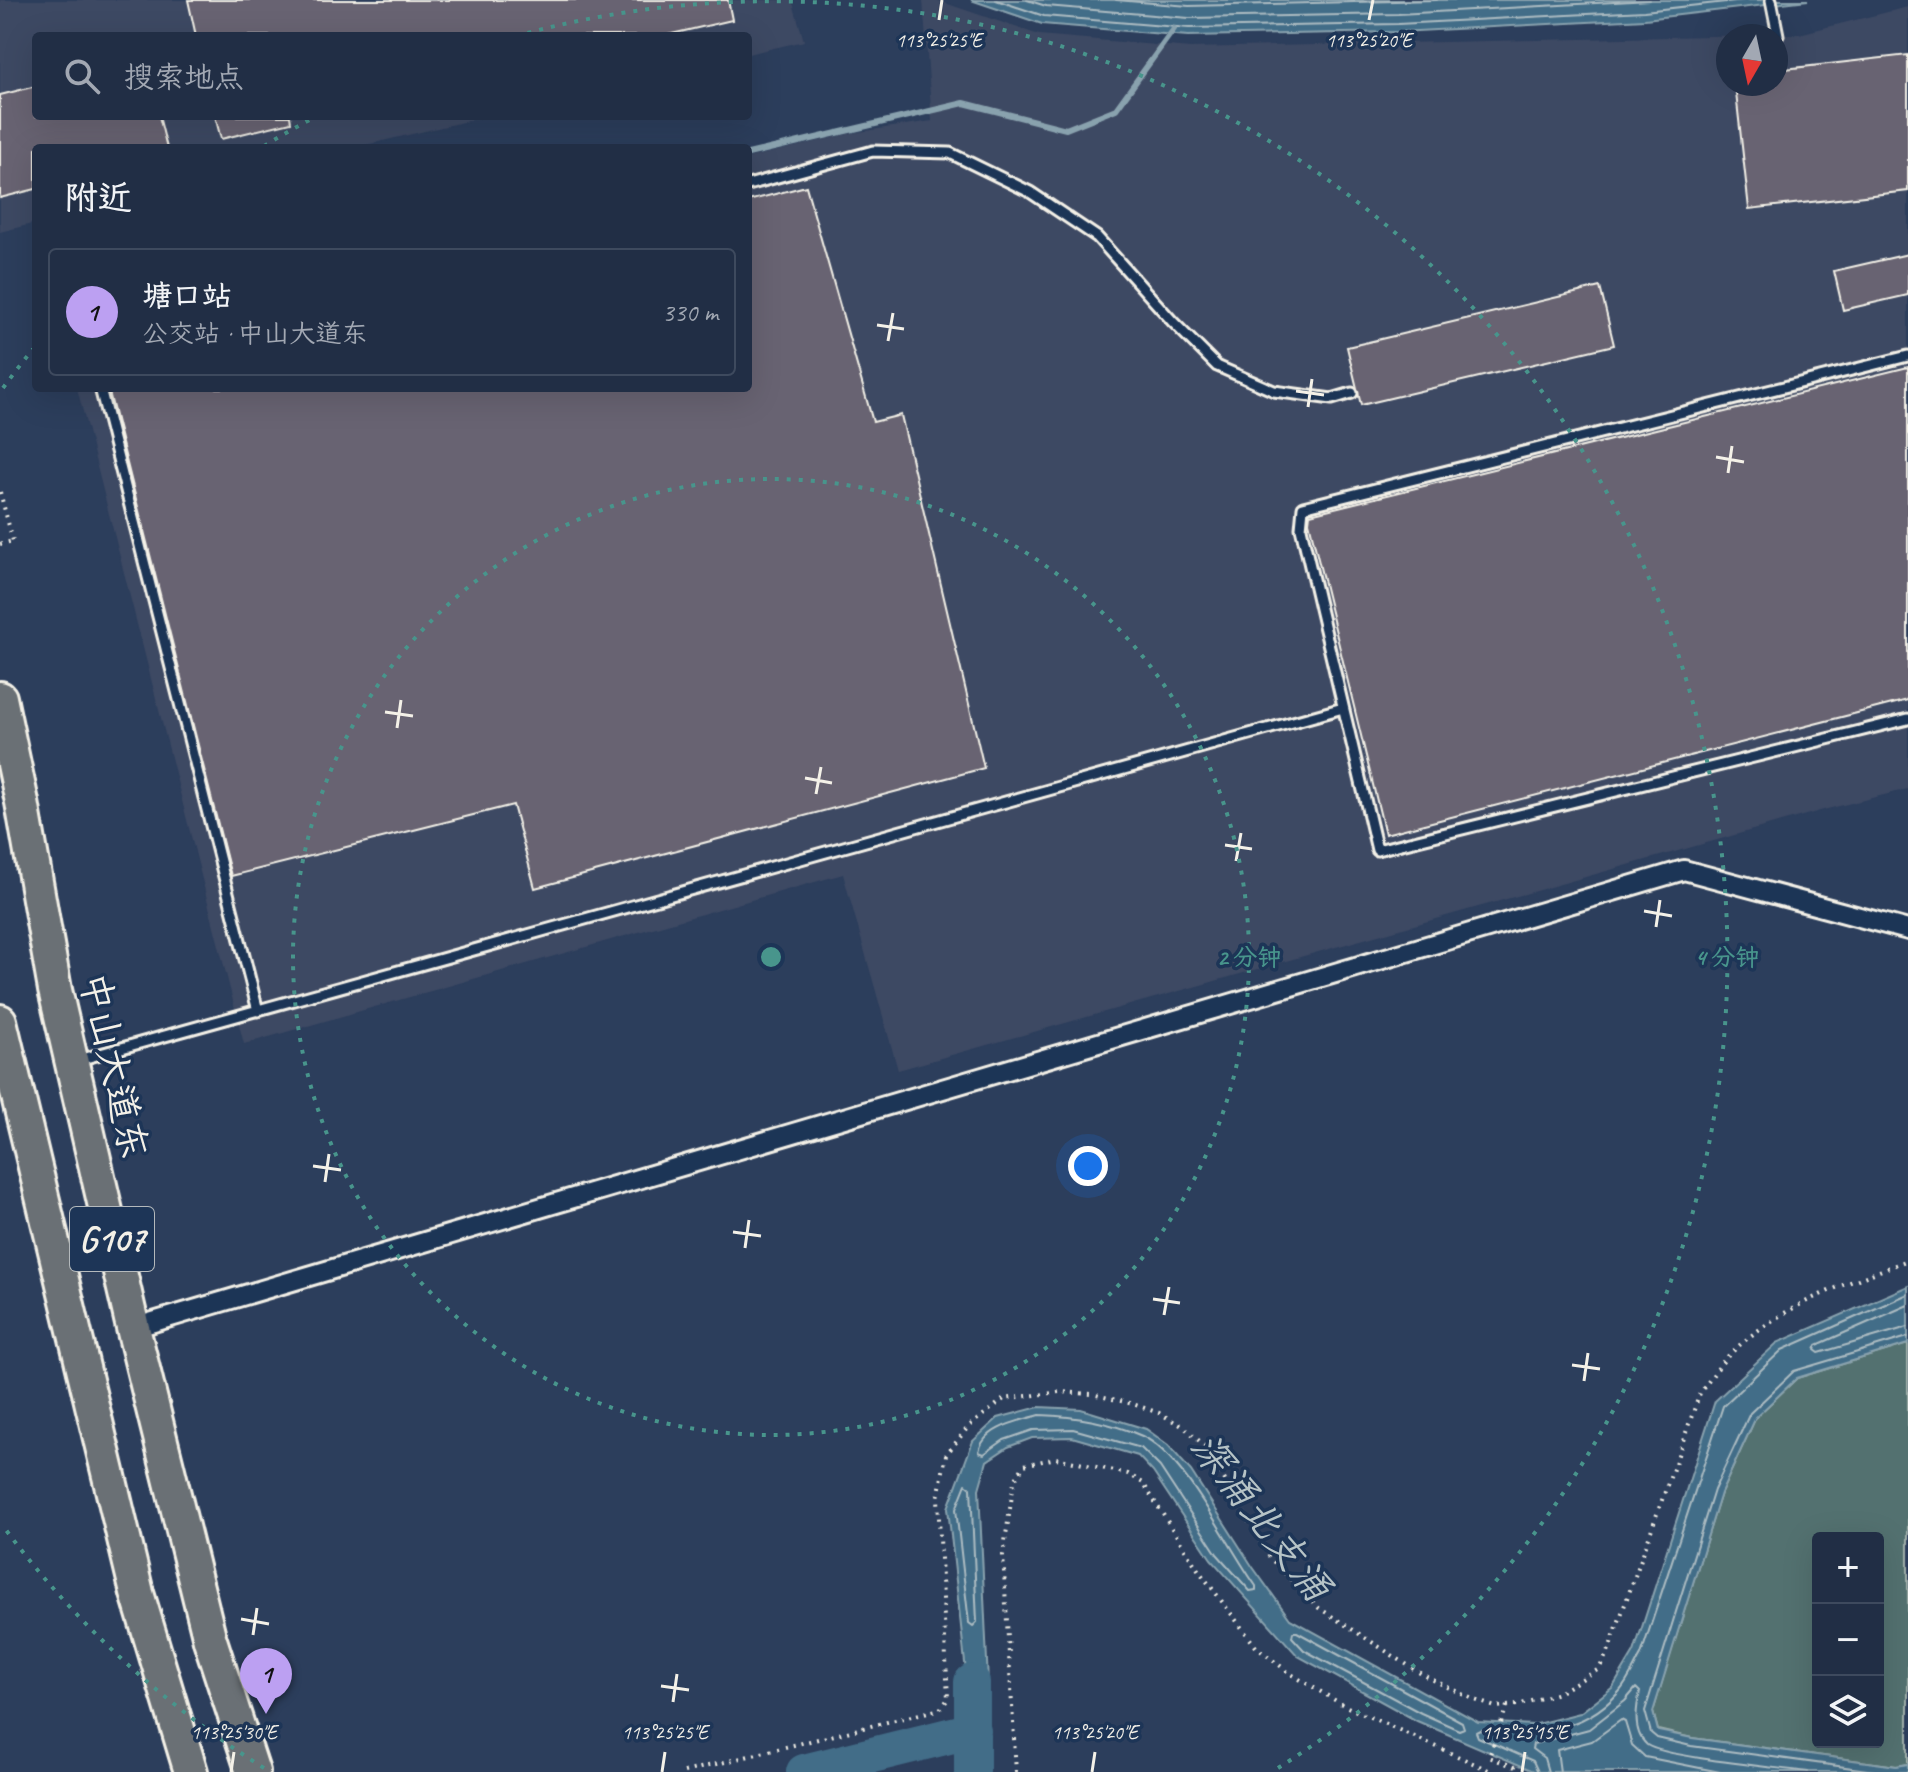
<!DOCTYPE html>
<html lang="zh">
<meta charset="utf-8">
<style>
body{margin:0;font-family:Caveat,"LXGW WenKai TC",sans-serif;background:#29364c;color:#f1f3f6}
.controls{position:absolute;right:24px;bottom:24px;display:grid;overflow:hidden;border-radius:8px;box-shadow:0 8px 32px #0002}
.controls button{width:72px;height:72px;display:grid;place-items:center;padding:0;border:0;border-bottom:2px solid #3e4a5e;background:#212e45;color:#f1f3f6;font:40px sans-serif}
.compass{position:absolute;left:1716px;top:24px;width:72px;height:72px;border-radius:50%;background:#212e45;box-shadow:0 8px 32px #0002;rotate:189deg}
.you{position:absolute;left:1088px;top:1166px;width:28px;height:28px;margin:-20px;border:6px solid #fff;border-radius:50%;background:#1a73e8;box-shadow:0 0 0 12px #1a73e833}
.badge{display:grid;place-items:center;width:52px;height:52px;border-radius:50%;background:#bca0f2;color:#111;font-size:26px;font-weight:700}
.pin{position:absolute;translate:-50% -66px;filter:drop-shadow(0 2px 4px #0008)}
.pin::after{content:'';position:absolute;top:42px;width:28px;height:24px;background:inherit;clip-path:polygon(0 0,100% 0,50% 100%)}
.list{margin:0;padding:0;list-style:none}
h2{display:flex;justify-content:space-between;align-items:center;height:104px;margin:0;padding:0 32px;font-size:34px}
h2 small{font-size:26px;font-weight:400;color:#a2a8b3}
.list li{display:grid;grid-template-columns:52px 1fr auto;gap:24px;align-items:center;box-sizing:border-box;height:128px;margin:0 16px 16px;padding:0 16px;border:2px solid #3e4a5e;border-radius:8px}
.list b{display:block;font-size:30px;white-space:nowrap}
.list p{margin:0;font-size:26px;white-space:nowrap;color:#a2a8b3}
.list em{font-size:26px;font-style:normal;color:#a2a8b3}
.icon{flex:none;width:44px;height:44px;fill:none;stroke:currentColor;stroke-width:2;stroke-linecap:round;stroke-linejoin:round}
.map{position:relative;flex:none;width:1908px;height:1772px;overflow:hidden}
.search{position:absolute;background:#212e45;box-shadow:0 8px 32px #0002;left:32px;top:32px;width:720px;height:88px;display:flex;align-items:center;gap:20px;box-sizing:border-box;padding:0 28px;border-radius:8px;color:#a2a8b3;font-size:30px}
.panel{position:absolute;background:#212e45;box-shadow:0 8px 32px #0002;left:32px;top:144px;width:720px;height:248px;border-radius:8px}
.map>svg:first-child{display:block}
.built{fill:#3e4963;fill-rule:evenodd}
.green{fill:#527170;stroke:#a3b1ac;stroke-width:2;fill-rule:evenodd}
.water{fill:#426d88;stroke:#89a2ae;stroke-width:2}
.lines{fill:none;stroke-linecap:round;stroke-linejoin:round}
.shore{stroke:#adbcc2;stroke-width:2}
.stream{stroke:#89a2ae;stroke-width:6}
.river{stroke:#426d88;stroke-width:36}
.building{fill:#676472;stroke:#f4f1e8;stroke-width:2}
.service-casing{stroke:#f4f1e8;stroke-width:15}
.minor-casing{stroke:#f4f1e8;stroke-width:24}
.trunk-casing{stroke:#f4f1e8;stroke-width:38}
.path{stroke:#f4f1e8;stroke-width:4;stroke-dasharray:2 6;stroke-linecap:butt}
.service{stroke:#1d3557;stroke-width:9}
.minor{stroke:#1d3557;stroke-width:18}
.trunk{stroke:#6a7074;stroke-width:32}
.path-bridge{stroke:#f4f1e8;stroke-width:4;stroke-dasharray:2 6;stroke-linecap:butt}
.ticks{fill:none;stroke:#f4f1e8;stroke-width:3}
.ring{fill:none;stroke:#48958c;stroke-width:4;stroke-dasharray:4 8}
.labels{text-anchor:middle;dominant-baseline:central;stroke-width:7;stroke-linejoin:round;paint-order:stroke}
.shield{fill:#1d3557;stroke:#b4b9bc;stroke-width:2}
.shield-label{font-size:36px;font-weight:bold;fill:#f4f1e8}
.street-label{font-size:38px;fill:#f4f1e8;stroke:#1d3557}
.water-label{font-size:40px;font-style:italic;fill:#b6c3c6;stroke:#1d3557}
.ticks-label{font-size:20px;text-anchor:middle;fill:#f4f1e8;stroke:#1d3557;stroke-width:7;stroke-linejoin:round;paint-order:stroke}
.centre{fill:#48958c;stroke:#1d3557;stroke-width:4}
.ring-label{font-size:24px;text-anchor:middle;font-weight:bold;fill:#48958c;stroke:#1d3557;stroke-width:7;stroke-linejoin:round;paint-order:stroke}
</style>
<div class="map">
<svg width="1908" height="1772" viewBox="0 0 1908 1772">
<rect width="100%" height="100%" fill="#2c3e5c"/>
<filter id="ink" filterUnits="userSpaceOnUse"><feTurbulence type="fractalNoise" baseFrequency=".0125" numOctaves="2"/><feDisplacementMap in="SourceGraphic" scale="16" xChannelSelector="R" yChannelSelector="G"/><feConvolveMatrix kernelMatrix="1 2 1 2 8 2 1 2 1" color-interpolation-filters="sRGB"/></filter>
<g filter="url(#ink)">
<path class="built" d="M0,0H792L804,41L748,54V36H36V116H488L353,148H36V223L0,232Z
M923,0H936L1039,35L1190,48L1799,34L1908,7V789L1827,809L898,1070L843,874L244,1044L77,388H748V158L852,133L932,121ZM1728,36H1776V84H1728Z"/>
<path class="green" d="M1908,1344V1764L1897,1766L1692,1738L1658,1730L1653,1712L1664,1675L1721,1493L1756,1417L1797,1378ZM1818,1538H1878V1742H1818Z"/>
<path class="water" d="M971,0H1808L1645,19L1398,32L1188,36L1042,24Z
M1908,1286V1344L1797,1378L1756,1417L1721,1493L1653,1712L1658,1731L1692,1738L1896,1766L1908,1764V1772H1536L1417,1721L1298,1656L1211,1559L1153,1472L1138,1456L1072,1437L1032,1438L1008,1447L987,1461L979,1489L989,1704L988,1772H977L948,1508L973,1441L998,1418L1039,1407L1081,1409L1146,1429L1168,1445L1191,1471L1252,1566L1290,1619L1478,1722L1533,1725L1580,1713L1613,1687L1634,1652L1715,1401L1777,1343Z"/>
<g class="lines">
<path class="shore" d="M996,0L1044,16L1189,28L1398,24L1644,11L1744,0
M1027,0L1046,6L1189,18L1398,14L1650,0
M1116,0L1189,6L1437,0
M1908,1305L1817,1345L1815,1350L1819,1353L1908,1327
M1040,1415C1074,1416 1110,1422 1142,1436C1185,1456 1227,1546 1256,1586V1590L1250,1591L1217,1554L1160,1467L1141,1448L1073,1429L1033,1430L1004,1440L984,1454L979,1452C983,1427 1019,1421 1040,1415Z
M966,1484L971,1488L977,1622L973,1626L969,1623L956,1509Z
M1293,1632H1297L1462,1722L1464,1728L1459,1730L1421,1713L1304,1650L1292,1637Z
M1538,1772L1533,1761L1478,1737L1476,1732L1480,1730C1532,1733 1581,1735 1619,1692C1628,1682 1634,1667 1641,1655L1723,1406L1782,1350L1908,1294
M1548,1772L1544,1758L1532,1749L1533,1744L1589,1729L1625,1701L1636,1688L1640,1692C1636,1708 1632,1732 1647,1745C1664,1757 1781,1768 1808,1772
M1560,1772L1557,1750L1592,1741L1621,1720L1625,1722L1632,1745L1645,1757L1720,1772
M1882,1772L1691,1746L1657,1738L1651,1733L1645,1711L1714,1490L1750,1413L1794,1371L1908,1337"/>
<path class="stream" d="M748,154L964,103L1066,129L1116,109L1174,29"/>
<path class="river" d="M972,1682V1772
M804,1772L973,1730"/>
</g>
<path class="building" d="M188,0H728L732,20L663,36H196Z
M1908,55V191L1749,209L1735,84H1776V70Z
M36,86V116H159L167,148H36V189L0,198V95Z
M215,116H290L291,122L221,139Z
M806,186L873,422L901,415L984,768L535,888L513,805L231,876L108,388H748V201Z
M1908,254V295L1843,310L1834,271Z
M1600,287L1614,345L1361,405L1347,347Z
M1908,367V700L1385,834L1309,522L1310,514Z"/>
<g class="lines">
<g class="service-casing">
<path id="service" d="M1771,0L1778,35L1776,36
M748,185L873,151L950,153L1030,192L1097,237L1173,322L1217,366L1274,391L1332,399L1352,393
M1908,356L1303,507L1301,528L1377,850L1908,719
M100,388L258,1011
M75,1061L1343,708"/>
</g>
<g class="minor-casing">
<path id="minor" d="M133,1328L1684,870L1908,930"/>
</g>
<g class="trunk-casing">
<path id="trunk" d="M0,698L22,802L55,990L133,1328L210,1640L253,1772
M0,1021L137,1593L191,1772"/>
</g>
<path class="path" d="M0,492L13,541
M1507,1706L1489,1757L1515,1767L1514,1772
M684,1772L940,1709L948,1699L938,1498L946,1455L969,1426L1004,1399L1060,1392L1092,1394L1133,1404L1159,1413L1184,1427L1205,1446L1270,1558L1319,1608L1423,1675L1472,1699L1495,1707L1518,1705L1558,1693L1599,1669L1608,1652L1700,1393C1709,1381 1717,1368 1727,1357C1779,1305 1841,1286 1908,1260
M1016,1772L1003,1555L1014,1482L1024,1465L1056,1458L1128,1474L1143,1483L1199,1571L1257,1648L1291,1674L1343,1705L1493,1772"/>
<use href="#service" class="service"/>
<use href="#minor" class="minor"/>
<use href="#trunk" class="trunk"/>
<path class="path-bridge" d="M0,544L13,541"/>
</g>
</g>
<path class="ticks" d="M939,20L942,0M1369,20L1373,0M877,325L904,329M888,341L893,313M1296,391L1324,395M1308,407L1312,379M1716,457L1744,462M1728,473L1732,446M385,712L413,716M397,728L401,700M805,778L832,783M816,794L821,767M1225,845L1252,849M1236,861L1241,833M1644,911L1672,916M1656,927L1660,900M313,1166L341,1170M325,1182L329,1154M733,1232L761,1236M745,1248L749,1220M1153,1299L1180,1303M1164,1315L1169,1287M1572,1365L1600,1369M1584,1381L1588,1353M241,1619L269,1624M253,1635L257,1608M661,1686L689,1690M673,1702L677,1674M231,1772L234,1752M662,1772L665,1752M1092,1772L1095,1752M1522,1772L1525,1752"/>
<g class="ring">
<circle cx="771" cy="957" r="478"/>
<path d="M264 1768A956 956 0 0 1 3 1526M3 388A956 956 0 0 1 33 349M264 146A956 956 0 0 1 315 117M516 36A956 956 0 0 1 1278 1768"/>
</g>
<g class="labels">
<rect class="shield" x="70" y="1207" width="84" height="64" rx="6"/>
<g class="shield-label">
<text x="112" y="1239">G107</text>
</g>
<g class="street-label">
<text transform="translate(114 1066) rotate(77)">中山大道东</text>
</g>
<g class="water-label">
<text transform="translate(1261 1517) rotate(52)">深涌北支涌</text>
</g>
</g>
<g class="ticks-label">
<text x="1369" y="47">113°25'20"E</text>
<text x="939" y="47">113°25'25"E</text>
<text x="234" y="1739">113°25'30"E</text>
<text x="665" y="1739">113°25'25"E</text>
<text x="1095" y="1739">113°25'20"E</text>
<text x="1525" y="1739">113°25'15"E</text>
</g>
<circle cx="771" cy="957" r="12" class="centre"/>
<g class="ring-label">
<text x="1249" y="965">2 分钟</text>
<text x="1727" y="965">4 分钟</text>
</g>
</svg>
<div class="controls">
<button>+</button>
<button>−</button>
<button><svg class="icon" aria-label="layers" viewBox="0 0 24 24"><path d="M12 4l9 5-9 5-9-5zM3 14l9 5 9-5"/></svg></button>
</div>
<svg class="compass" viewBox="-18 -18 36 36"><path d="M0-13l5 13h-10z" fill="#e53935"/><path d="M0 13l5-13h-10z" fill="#a2a8b3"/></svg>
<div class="you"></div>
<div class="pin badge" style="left:266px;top:1714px">1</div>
<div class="search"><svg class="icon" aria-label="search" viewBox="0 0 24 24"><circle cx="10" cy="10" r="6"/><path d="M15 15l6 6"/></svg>搜索地点</div>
<section class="panel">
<h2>附近<small></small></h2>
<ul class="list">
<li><span class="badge">1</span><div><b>塘口站</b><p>公交站 · 中山大道东</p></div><em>330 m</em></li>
</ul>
</section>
</div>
